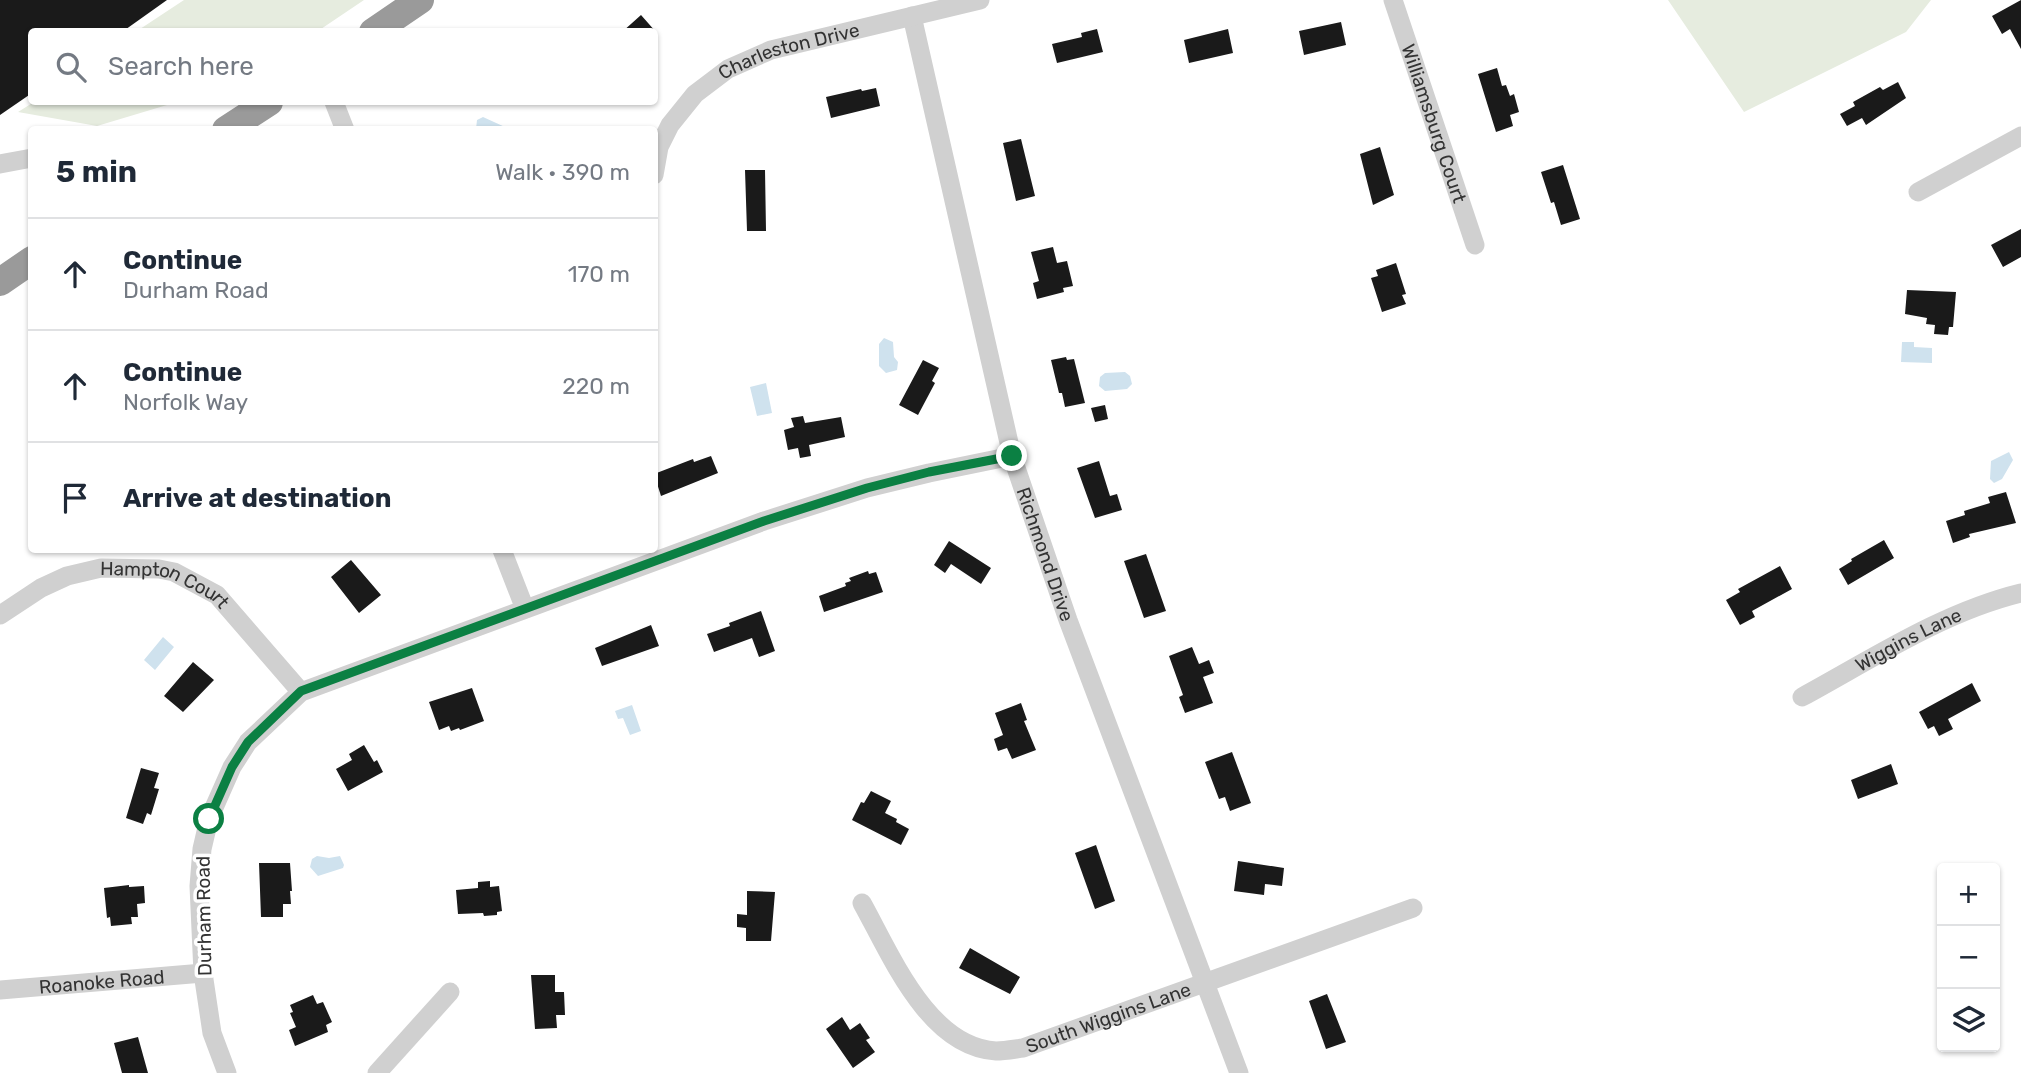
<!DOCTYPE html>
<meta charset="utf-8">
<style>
body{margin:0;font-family:Rubik,sans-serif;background:#f6f6f7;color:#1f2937}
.controls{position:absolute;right:21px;bottom:21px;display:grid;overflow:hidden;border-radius:7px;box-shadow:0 2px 5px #0004}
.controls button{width:63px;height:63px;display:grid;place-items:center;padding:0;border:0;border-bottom:2px solid #e0e1e3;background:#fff;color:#1f2937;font:35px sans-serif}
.stop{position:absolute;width:21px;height:21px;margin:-16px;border:5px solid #0b8043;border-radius:50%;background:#fff}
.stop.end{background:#0b8043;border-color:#fff;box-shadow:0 2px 7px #0008}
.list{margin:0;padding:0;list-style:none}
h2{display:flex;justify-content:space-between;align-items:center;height:91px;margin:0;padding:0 28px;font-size:30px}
h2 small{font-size:23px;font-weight:400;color:#747a83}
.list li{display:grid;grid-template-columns:46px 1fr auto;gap:21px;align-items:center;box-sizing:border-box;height:112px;padding:0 28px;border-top:2px solid #e0e1e3}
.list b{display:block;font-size:26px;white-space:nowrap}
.list p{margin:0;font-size:23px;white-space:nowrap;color:#747a83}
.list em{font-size:23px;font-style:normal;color:#747a83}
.icon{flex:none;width:38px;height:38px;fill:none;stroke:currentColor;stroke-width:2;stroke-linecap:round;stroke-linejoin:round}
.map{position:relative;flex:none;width:2021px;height:1073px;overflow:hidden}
.search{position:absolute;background:#fff;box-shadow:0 2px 5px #0004;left:28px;top:28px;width:630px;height:77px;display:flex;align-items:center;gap:18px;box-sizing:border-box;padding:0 24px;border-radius:7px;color:#747a83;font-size:26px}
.panel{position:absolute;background:#fff;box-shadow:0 2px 5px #0004;left:28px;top:126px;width:630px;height:427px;border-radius:7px}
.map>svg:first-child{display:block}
.green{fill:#e6ecdf}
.water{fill:#cfe2ee}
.building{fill:#1a1a1a}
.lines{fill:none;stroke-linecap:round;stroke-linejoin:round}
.minor{stroke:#d0d0d0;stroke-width:19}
.highway{stroke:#9a9a9a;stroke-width:28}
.route{stroke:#0b8043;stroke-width:9}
.labels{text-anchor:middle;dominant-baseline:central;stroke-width:7;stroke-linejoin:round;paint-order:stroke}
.street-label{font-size:19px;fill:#333;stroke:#fff}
</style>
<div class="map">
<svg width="2021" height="1073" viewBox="0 0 2021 1073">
<rect width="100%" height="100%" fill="#fff"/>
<path class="green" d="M184,0H364L318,31H137Z
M1668,0H1931L1906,32L1744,112Z
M34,102H177L97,126L18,112Z"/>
<path class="water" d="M483,117L505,127L507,129H476L477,120Z
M884,338L893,342L894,357L898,362L897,370L886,373L879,366V344Z
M1902,342H1914V347L1932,348V363L1901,362Z
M1125,372L1130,376L1132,384L1127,389L1105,391L1099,386L1100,377L1105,373Z
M766,383L772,413L757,416L750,387Z
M2009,452L2013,460L2002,479L1994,483L1990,479L1991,461Z
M163,637L174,647L155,670L144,660Z
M632,705L641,731L630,735L623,718L618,719L615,711Z
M317,856L329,858L340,856L344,865L343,868L318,876L310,867L312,859Z"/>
<path class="building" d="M0,0H167L122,32H32V93L0,115Z
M2021,0V49L2010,29L2002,34L1992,16Z
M641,15L656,32H622Z
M1341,22L1346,45L1304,55L1299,31Z
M1097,29L1103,52L1057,63L1052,44L1082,37L1081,33Z
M1228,29L1233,53L1189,63L1184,40Z
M1497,68L1502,86L1506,85L1510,96L1514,94L1519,112L1510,115L1513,126L1496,132L1478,74Z
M1898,82L1906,98L1866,125L1862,118L1847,126L1840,114L1855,106L1853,102L1880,87L1883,90Z
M876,88L880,106L831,118L826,97L861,89L862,91Z
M1021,139L1035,196L1016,201L1003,143Z
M1380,147L1394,195L1373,205L1360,154Z
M1563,165L1580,219L1561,225L1554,202L1551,203L1541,172Z
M745,170H765L766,231H747Z
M2021,229V257L2003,267L1991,245Z
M1053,247L1057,263L1067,261L1073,286L1063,288L1064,292L1037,299L1033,283L1039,281L1031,252Z
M1396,263L1406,294L1402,295L1406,304L1382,312L1371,278L1378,276L1376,270Z
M1907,290L1956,292L1953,327H1949L1948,335L1934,334L1935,325L1926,324L1927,318L1905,314Z
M1066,357L1067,360L1074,359L1085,403L1065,407L1062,393H1059L1051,360Z
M923,360L939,368L932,381L935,383L918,415L899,405Z
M1105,405L1108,419L1095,422L1091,408Z
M803,416L805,423L841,417L845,437L809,445L811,456L800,458L798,448L788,450L784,430L794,427L791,418Z
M711,456L718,473L661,496L654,474L693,459L694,462Z
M1099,461L1110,496L1117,494L1122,510L1095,518L1077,468Z
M2006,492L2016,523L1969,534L1970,537L1953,543L1946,521L1965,515L1964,511L1990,503L1988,497Z
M1884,540L1894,558L1848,585L1839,569L1852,561L1851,559Z
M949,541L991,568L981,584L951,564L945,573L934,565Z
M1146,554L1166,611L1144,618L1124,561Z
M351,560L381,595L359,613L331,577Z
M1780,566L1792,589L1752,611L1755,617L1740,625L1726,600L1740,592L1738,589Z
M868,571L869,574L876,572L883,592L824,612L819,596L846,586L845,583L851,581L849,578Z
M761,611L775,651L759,657L752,638L714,652L707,634L730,626L729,623Z
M651,625L659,646L602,666L595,648Z
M1192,647L1199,664L1209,660L1214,673L1203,677L1213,703L1185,713L1179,697L1183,695L1169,656Z
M193,662L214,680L183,712L164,696Z
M1972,683L1981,701L1948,719L1953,729L1939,736L1934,726L1928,729L1919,712Z
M472,688L484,721L460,730L459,728L451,731L449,726L439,730L429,702Z
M1021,703L1027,720L1024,721L1036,750L1012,759L1007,748L998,751L994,739L1003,735L995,713Z
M364,745L374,762L377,760L383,772L348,791L336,769L352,760L349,754Z
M1232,752L1251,803L1230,811L1225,797L1219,799L1205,762Z
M1891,764L1898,784L1858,799L1851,780Z
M141,768L159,773L154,788L159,789L151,815L147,813L143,824L126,818Z
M871,791L891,801L885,813L897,819L896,822L909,829L901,845L852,820L861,802L864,803Z
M1096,845L1115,901L1095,909L1075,853Z
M1238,861L1284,868L1282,886L1265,884L1264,895L1234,891Z
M259,863H290L292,891H290L291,904H283V917H261Z
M490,881V887L499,886L502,911L497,912V915L484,916L483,913L458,914L456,890L478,888V882Z
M129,885V887L144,886L145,903L137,904L138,917H131L132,924L111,926L110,917L107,918L104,888Z
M747,891L775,892L771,941H746V928L737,927V914L747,915Z
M970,948L1020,977L1010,994L959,968Z
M531,975H555V992H564L565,1015H556L557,1028L535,1029Z
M1327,994L1346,1042L1326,1049L1309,1001Z
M313,995L317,1004L323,1002L332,1022L326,1025L328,1032L295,1046L289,1030L296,1027L290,1013L293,1012L290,1005Z
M842,1017L850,1030L860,1023L870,1038L866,1040L875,1052L853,1068L826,1029Z
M138,1037L148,1073H122L114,1043Z"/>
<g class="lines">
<g class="minor">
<path id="s1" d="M1393,0L1475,245"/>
<path id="s2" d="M912,16L1012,456L1068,620L1239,1073"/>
<path d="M334,102L345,130"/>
<path d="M0,164L32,158"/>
<path id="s3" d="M654,175L659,147L670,125L695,94L728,69L771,50L980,0"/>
<path d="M1918,192L2021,136"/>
<path d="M502,550L525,609"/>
<path id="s4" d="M0,615L41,588L67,576L101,568L159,569L174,572L217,595L301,692"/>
<path id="s5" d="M1802,697C1872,659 1943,612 2021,593"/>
<path id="s6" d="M862,903C891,955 928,1047 996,1051C1005,1051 1015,1049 1023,1048L1413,908"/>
<path id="s7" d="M0,990L203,973"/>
<path d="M227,1073L212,1033L203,973L199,886L202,849L209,819L232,767L248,742L301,692L764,521L867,488L929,473L1012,456"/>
<path d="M377,1073L450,992"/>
</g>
<path class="highway" d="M373,32L420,0
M226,130L269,102
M0,282L32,260"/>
</g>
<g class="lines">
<path class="route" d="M209,819L232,767L248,742L301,691L764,521L867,488L929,472L1012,456"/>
</g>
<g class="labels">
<g class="street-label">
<text stroke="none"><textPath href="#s3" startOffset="198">Charleston Drive</textPath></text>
<text stroke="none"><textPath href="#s1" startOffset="130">Williamsburg Court</textPath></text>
<text stroke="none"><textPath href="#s2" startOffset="555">Richmond Drive</textPath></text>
<text stroke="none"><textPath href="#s4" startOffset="180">Hampton Court</textPath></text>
<text stroke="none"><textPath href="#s5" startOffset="121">Wiggins Lane</textPath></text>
<text transform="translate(204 916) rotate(-91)">Durham Road</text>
<text stroke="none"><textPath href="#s7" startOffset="102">Roanoke Road</textPath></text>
<text stroke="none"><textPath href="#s6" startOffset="326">South Wiggins Lane</textPath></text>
</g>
</g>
</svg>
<div class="controls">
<button>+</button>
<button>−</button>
<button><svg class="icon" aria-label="layers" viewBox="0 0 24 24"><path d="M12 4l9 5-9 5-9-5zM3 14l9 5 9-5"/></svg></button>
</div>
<div class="stop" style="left:209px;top:819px"></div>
<div class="stop end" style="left:1012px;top:456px"></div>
<div class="search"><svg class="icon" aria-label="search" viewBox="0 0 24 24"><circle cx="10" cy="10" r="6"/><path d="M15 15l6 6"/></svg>Search here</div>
<section class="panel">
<h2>5 min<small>Walk · 390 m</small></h2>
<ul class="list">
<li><svg class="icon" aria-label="ahead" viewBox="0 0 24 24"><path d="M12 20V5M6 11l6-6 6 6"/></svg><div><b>Continue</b><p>Durham Road</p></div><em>170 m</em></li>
<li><svg class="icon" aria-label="ahead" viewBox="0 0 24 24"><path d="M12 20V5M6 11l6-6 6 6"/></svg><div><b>Continue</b><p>Norfolk Way</p></div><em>220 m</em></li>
<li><svg class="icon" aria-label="arrive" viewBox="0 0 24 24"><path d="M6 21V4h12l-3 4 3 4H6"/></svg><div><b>Arrive at destination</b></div></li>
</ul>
</section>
</div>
